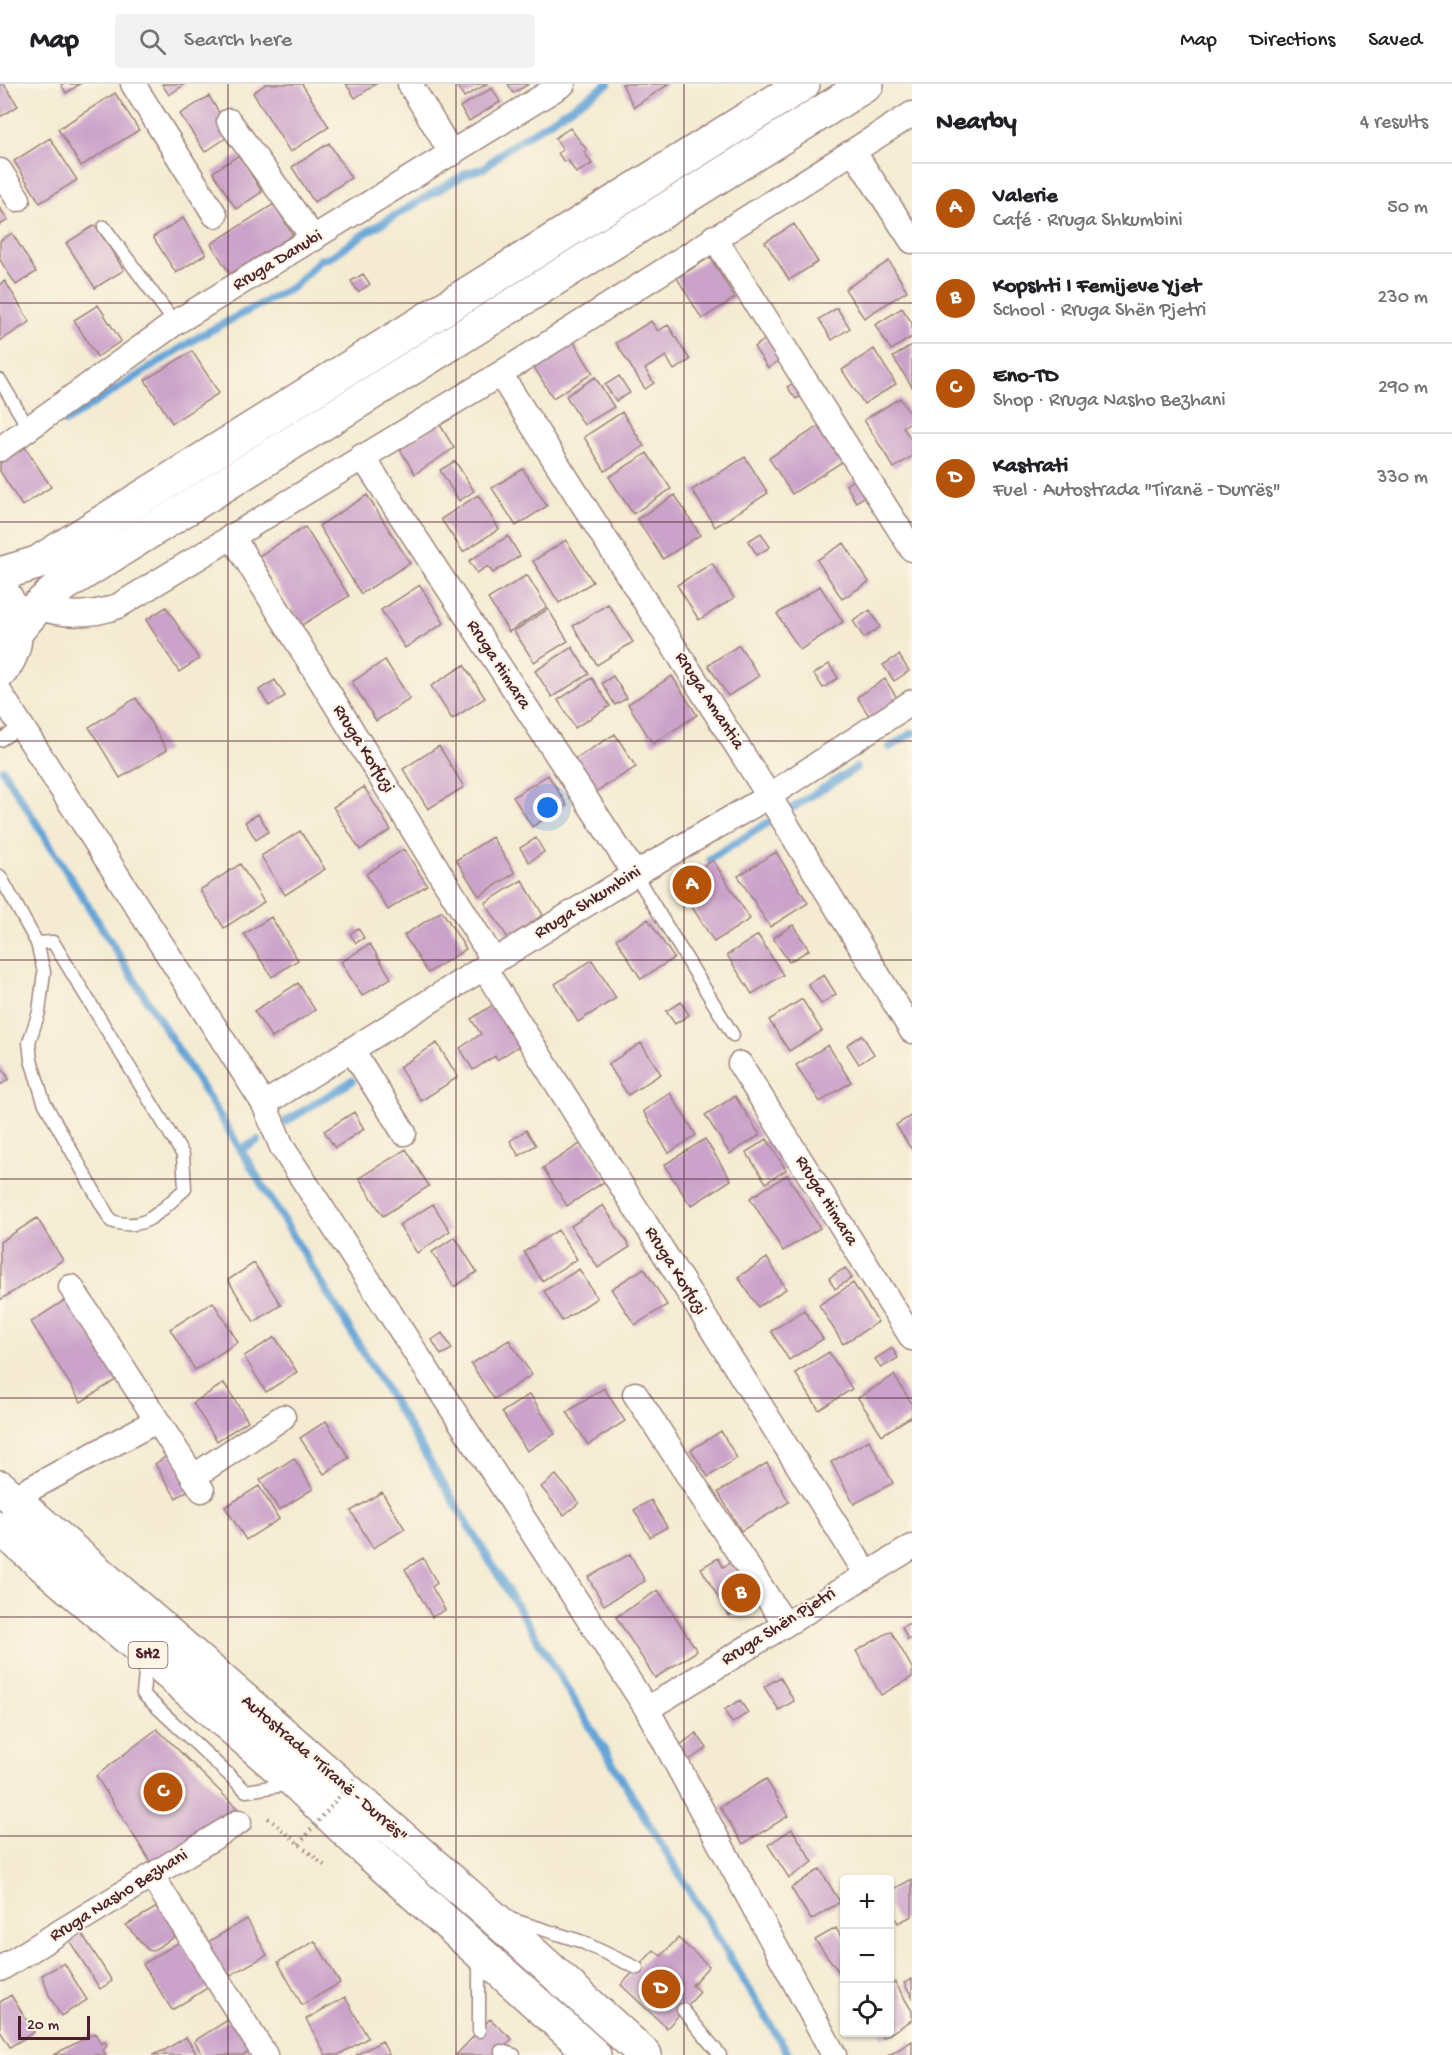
<!DOCTYPE html>
<meta charset="utf-8">
<style>
body{margin:0;font-family:"Gochi Hand",sans-serif;background:#f2f2f2;color:#202124}
.controls{position:absolute;right:18px;bottom:18px;display:grid;overflow:hidden;border-radius:6px;box-shadow:0 2px 4px #0004}
.controls button{width:54px;height:54px;display:grid;place-items:center;padding:0;border:0;border-bottom:2px solid #e0e0e0;background:#fff;color:#202124;font:30px sans-serif}
.scale{position:absolute;left:18px;bottom:15px;width:72px;box-sizing:border-box;padding-left:6px;border:3px solid #4a1f2b;border-top:0;font-size:16px;line-height:21px;white-space:nowrap;color:#4a1f2b;-webkit-text-stroke:4px #fcf5e5;paint-order:stroke}
.you{position:absolute;left:548px;top:724px;width:21px;height:21px;margin:-15px;border:4px solid #fff;border-radius:50%;background:#1a73e8;box-shadow:0 0 0 9px #1a73e833}
.badge{display:grid;place-items:center;width:39px;height:39px;border-radius:50%;background:#b45309;color:#fff;font-size:20px;font-weight:700}
.pin{position:absolute;translate:-50% -50%;border:3px solid #fff;box-shadow:0 2px 6px #0006}
.list{margin:0;padding:0;list-style:none}
h2{display:flex;justify-content:space-between;align-items:center;height:78px;margin:0;padding:0 24px;font-size:26px}
h2 small{font-size:20px;font-weight:400;color:#757577}
.list li{display:grid;grid-template-columns:39px 1fr auto;gap:18px;align-items:center;box-sizing:border-box;height:90px;padding:0 24px;border-top:2px solid #e0e0e0}
.list b{display:block;font-size:22px;white-space:nowrap}
.list p{margin:0;font-size:20px;white-space:nowrap;color:#757577}
.list em{font-size:20px;font-style:normal;color:#757577}
.icon{flex:none;width:33px;height:33px;fill:none;stroke:currentColor;stroke-width:2;stroke-linecap:round;stroke-linejoin:round}
.map{position:relative;flex:none;width:912px;height:1971px;overflow:hidden}
header{display:flex;align-items:center;gap:36px;box-sizing:border-box;height:84px;padding:0 30px;background:#fff;border-bottom:2px solid #e0e0e0}
header strong{font-size:28px}
nav{display:flex;gap:33px;margin-inline-start:auto;font-size:21px}
.search{width:420px;height:54px;background:#f2f2f2;display:flex;align-items:center;gap:15px;box-sizing:border-box;padding:0 21px;border-radius:6px;color:#757577;font-size:22px}
main{display:flex}
aside{flex:1;background:#fff}
.map>svg:first-child{display:block}
.lines{fill:none;stroke-linecap:round;stroke-linejoin:round}
.stream{stroke:#65a4d7;stroke-width:8}
.building{fill:#cba2ca}
.lane-casing{stroke:#9f857e;stroke-width:15}
.street-casing{stroke:#9f857e;stroke-width:27}
.primary-casing{stroke:#9f857e;stroke-width:36}
.highway-casing{stroke:#9f857e;stroke-width:36}
.path{stroke:#9f857e;stroke-width:4;stroke-dasharray:1.5 4.5;stroke-linecap:butt}
.lane{stroke:#fff;stroke-width:12}
.street{stroke:#fff;stroke-width:24}
.primary{stroke:#fff;stroke-width:33}
.highway{stroke:#fff;stroke-width:33}
.path-bridge{stroke:#9f857e;stroke-width:4;stroke-dasharray:1.5 4.5;stroke-linecap:butt}
.grid{fill:none;stroke:#4a1f2b;stroke-width:1.5;stroke-opacity:0.55}
.labels{text-anchor:middle;dominant-baseline:central;stroke-width:4.5;stroke-linejoin:round;paint-order:stroke}
.shield{fill:#fcf5e5;stroke:#7f5f63;stroke-width:1.5}
.shield-label{font-size:16px;font-weight:bold;fill:#4a1f2b}
.street-label{font-size:18px;fill:#4a1f2b;stroke:#fcf5e5}
</style>
<header>
<strong>Map</strong>
<div class="search"><svg class="icon" aria-label="search" viewBox="0 0 24 24"><circle cx="10" cy="10" r="6"/><path d="M15 15l6 6"/></svg>Search here</div>
<nav><a>Map</a><a>Directions</a><a>Saved</a></nav>
</header>
<main>
<div class="map">
<svg width="912" height="1971" viewBox="0 0 912 1971">
<rect width="100%" height="100%" fill="#fcf5e5"/>
<filter id="ink" filterUnits="userSpaceOnUse"><feTurbulence type="fractalNoise" baseFrequency=".0167" numOctaves="2"/><feDisplacementMap in="SourceGraphic" scale="12" xChannelSelector="R" yChannelSelector="G"/><feConvolveMatrix kernelMatrix="1 2 1 2 8 2 1 2 1" color-interpolation-filters="sRGB"/></filter>
<filter id="wash" filterUnits="userSpaceOnUse"><feTurbulence type="fractalNoise" baseFrequency=".008" numOctaves="4" result="noise"/><feDisplacementMap in="SourceGraphic" scale="24" xChannelSelector="R" yChannelSelector="G"/><feGaussianBlur stdDeviation="1.35" result="paint"/><feColorMatrix in="noise" values="0 0 0 0 0 0 0 0 0 0 0 0 0 0 0 0 0 1.4 0 .05"/><feComposite in="paint" operator="in"/></filter>
<g filter="url(#wash)">
<rect width="100%" height="100%" fill="#f4ebd2"/>
<g class="lines">
<path class="stream" d="M65,338L200,252L293,203L321,175L329,174L367,148L467,89L484,84L505,66L608,0
M890,663L912,649
M3,686L241,1066
M792,724L856,684
M710,775L769,738
M285,1038L352,997
M258,1056L241,1066L789,1971"/>
</g>
<g id="blocks">
<path class="building" d="M0,0H4L18,22L0,33Z
M61,0H80L66,9Z
M162,0H185L169,11Z
M266,0H302L329,43L290,68L253,9Z
M346,0H376L355,14Z
M456,0H487L464,13Z
M508,0H529L513,9Z
M622,0H669L634,23Z
M492,4L500,18L469,37L460,23Z
M115,9L139,46L81,82L58,45Z
M209,12L232,50L205,68L180,30Z
M570,44L587,66L584,68L592,80L576,89L568,76L564,78L558,69L563,66L555,54Z
M50,54L77,96L40,119L14,77Z
M329,59L351,94L314,118L292,83Z
M239,71L262,108L236,125L213,88Z
M274,120L293,151L230,190L211,160Z
M0,124L8,136L0,141Z
M183,134L206,170L176,189L153,153Z
M794,140L818,178L789,196L765,158Z
M95,141L124,186L95,204L66,159Z
M12,149L36,188L16,201L0,176V157Z
M710,173L735,214L702,235L677,194Z
M889,177L907,207L864,234L845,205Z
M363,190L370,200L358,208L351,197Z
M5,197L30,238L0,257V200Z
M98,221L121,257L97,273L74,236Z
M837,224L850,244L832,256L819,235Z
M902,224L912,239V253L891,266L875,241Z
M651,237L658,247L668,241L690,276L674,286L666,272L645,285L654,299L645,305L616,259Z
M769,253L783,274L768,284L754,263Z
M572,255L593,289L553,314L532,280Z
M912,261V303L893,273Z
M874,265L896,300L864,320L842,286Z
M192,267L219,309L172,339L145,296Z
M619,292L630,309L616,317L605,301Z
M595,293L614,323L584,341L566,312Z
M797,297L805,310L796,315L787,303Z
M900,314L912,333V337L903,343L912,357V372L894,384L864,336Z
M622,328L644,362L605,387L584,353Z
M439,339L454,364L415,390L399,364Z
M819,342L842,378L792,410L769,374Z
M25,363L51,403L22,422L0,387V379Z
M647,369L671,405L633,430L609,393Z
M745,373L768,409L715,443L692,406Z
M455,377L474,407L459,417L440,386Z
M523,385L547,422L516,442L492,404Z
M858,392L869,410L856,418L846,401Z
M367,411L410,479L361,510L319,442Z
M478,411L499,445L463,468L441,435Z
M675,411L700,451L663,475L637,435Z
M305,443L349,512L302,541L259,472Z
M761,449L770,463L757,471L748,457Z
M508,452L520,472L493,489L488,482L477,489L469,477Z
M566,456L593,498L559,519L533,477Z
M844,459L869,498L842,515L817,476Z
M712,479L734,514L699,536L677,501Z
M527,491L547,523L509,548L488,515Z
M420,501L444,539L405,564L381,526Z
M820,502L843,538L800,566L777,530Z
M608,520L633,558L597,581L573,542Z
M166,523L199,575L179,588L146,536Z
M548,525L568,557L534,578L514,547Z
M870,526L880,543L864,554L853,537Z
M739,561L759,592L728,612L708,581Z
M572,563L589,590L552,613L535,587Z
M899,571L909,587L894,597L883,581Z
M385,576L410,615L376,637L352,598Z
M829,580L838,594L823,604L814,590Z
M464,581L485,614L452,635L431,602Z
M613,592L627,614L615,621L602,599Z
M672,592L697,631L653,660L628,620Z
M592,594L610,622L575,644L558,616Z
M885,595L899,617L871,635L857,613Z
M275,596L285,612L269,622L259,606Z
M136,614L167,666L120,694L89,643Z
M615,650L636,683L594,709L573,676Z
M439,662L464,703L428,725L403,685Z
M548,691L567,721L532,743L513,713Z
M364,703L391,746L360,766L333,723Z
M258,730L269,747L256,756L245,738Z
M300,747L325,785L285,811L261,772Z
M492,753L515,789L479,812L456,776Z
M536,754L544,768L529,778L520,764Z
M404,765L427,801L388,826L366,790Z
M776,768L808,819L770,843L738,792Z
M713,776L750,835L714,858L677,799Z
M240,780L264,818L224,844L200,806Z
M522,796L543,831L508,854L485,819Z
M442,827L466,865L428,889L404,851Z
M271,833L298,876L272,893L244,850Z
M648,835L674,874L641,895L616,855Z
M793,841L809,866L789,878L773,854Z
M358,844L364,854L356,859L350,850Z
M758,851L783,891L752,910L727,871Z
M370,860L391,894L362,912L341,878Z
M592,876L616,914L578,938L555,900Z
M824,891L836,910L821,920L808,900Z
M298,899L315,926L272,954L254,927Z
M502,915L528,956L497,976L495,972L473,986L460,964L481,950L471,935Z
M802,915L822,947L789,967L769,936Z
M681,918L689,931L675,940L666,927Z
M862,951L874,970L859,980L847,961Z
M437,959L458,993L421,1017L399,983Z
M641,959L661,990L628,1011L608,980Z
M828,961L851,998L820,1018L796,981Z
M0,980L9,995L0,1001Z
M670,1009L696,1051L669,1069L643,1027Z
M735,1012L760,1051L730,1070L705,1031Z
M354,1028L364,1045L335,1064L324,1047Z
M912,1031V1066L896,1041Z
M526,1046L536,1061L519,1072L510,1057Z
M705,1055L731,1096L691,1122L664,1081Z
M767,1055L786,1086L766,1099L746,1068Z
M583,1058L607,1096L567,1122L543,1084Z
M406,1065L429,1102L383,1132L359,1094Z
M787,1091L820,1144L783,1167L750,1114Z
M433,1120L450,1147L417,1169L399,1141Z
M603,1121L630,1163L598,1184L571,1142Z
M37,1134L63,1176L0,1216V1158Z
M558,1146L577,1175L542,1197L524,1168Z
M455,1153L477,1188L454,1203L432,1168Z
M767,1174L786,1205L758,1223L738,1193Z
M254,1179L281,1221L254,1238L228,1196Z
M644,1184L667,1221L635,1241L611,1205Z
M845,1184L852,1194L835,1205L829,1194Z
M579,1185L597,1214L562,1237L544,1207Z
M853,1199L878,1238L843,1260L819,1221Z
M68,1214L119,1294L81,1318L31,1238Z
M213,1218L238,1258L195,1286L170,1245Z
M804,1226L823,1255L789,1276L771,1247Z
M442,1249L452,1265L441,1271L432,1256Z
M275,1253L297,1288L266,1308L244,1272Z
M509,1256L532,1291L494,1315L471,1280Z
M892,1264L898,1274L881,1284L875,1275Z
M829,1268L852,1305L819,1326L795,1289Z
M894,1291L912,1320V1332L882,1351L858,1314Z
M224,1299L248,1337L217,1357L193,1319Z
M604,1304L625,1337L588,1361L567,1328Z
M530,1310L555,1350L527,1367L502,1328Z
M326,1337L349,1374L324,1390L300,1354Z
M721,1347L737,1374L708,1393L691,1366Z
M869,1356L893,1399L854,1420L831,1378Z
M171,1369L193,1403L176,1414L155,1380Z
M294,1374L313,1405L279,1426L260,1396Z
M767,1379L789,1418L741,1447L718,1408Z
M556,1391L579,1419L564,1431L541,1403Z
M259,1402L279,1435L246,1456L225,1423Z
M382,1408L405,1445L373,1464L351,1427Z
M651,1416L667,1443L650,1453L634,1426Z
M630,1470L645,1497L604,1521L588,1493Z
M423,1474L437,1499L432,1503L445,1526L432,1533L405,1485Z
M718,1474L723,1483L731,1478L753,1518L729,1532L701,1484Z
M658,1506L697,1567L655,1594L616,1533Z
M912,1538V1554L908,1556L902,1543Z
M891,1547L912,1584V1593L881,1611L856,1567Z
M780,1593L794,1617L779,1626L764,1603Z
M740,1616L748,1629L732,1639L724,1626Z
M157,1645L237,1724L151,1779L96,1692Z
M696,1649L707,1664L689,1676L679,1662Z
M766,1695L788,1732L743,1760L720,1723Z
M792,1745L813,1778L789,1794L768,1761Z
M820,1785L840,1818L811,1836L791,1804Z
M912,1795V1832L898,1839L890,1824V1807Z
M164,1819L183,1848L152,1867L148,1866L126,1841Z
M247,1835L267,1871L225,1894L206,1859Z
M836,1844L844,1858V1890L842,1892L815,1856Z
M81,1848L112,1897L100,1905L69,1856Z
M678,1854L709,1882L692,1901L700,1908L667,1944L621,1901L654,1866L661,1872Z
M181,1857L209,1903L172,1926L143,1880Z
M315,1857L340,1899L302,1921L278,1878Z
M64,1879L87,1916L61,1932L49,1911L42,1891Z
M912,1895V1913L904,1899Z
M895,1898L912,1927V1936L883,1954L880,1948H890V1901Z
M11,1911L34,1948L10,1963L0,1947V1918Z
M345,1913L368,1954L338,1971H326L306,1935Z
M236,1931L255,1964L243,1971H203L194,1957Z
M490,1935L512,1955L497,1971H456Z
M95,1949L101,1960L105,1958L107,1962L103,1966L106,1971H53Z
M186,1953L197,1971H152L165,1966Z
M382,1957L389,1971H356Z
M912,1957V1971H889Z"/>
</g>
</g>
<g filter="url(#ink)">
<use href="#blocks" fill-opacity="0" stroke="#9f857e" stroke-width="1.5"/>
<g class="lines">
<g class="lane-casing">
<path id="lane" d="M104,143L175,239
M0,296L29,345
M0,656L21,643
M635,790L733,951
M0,792L37,859L44,888L39,928L29,958L31,976L44,1018L111,1137C146,1149 159,1127 185,1105L183,1071L53,858L37,859
M146,1577L143,1610L246,1707L291,1700
M507,1834L580,1857L637,1884
M683,1926L720,1971
M479,1947V1875
M501,1967L514,1971"/>
</g>
<g class="street-casing">
<path id="street" d="M133,0L215,131
M410,0L452,70
M229,37L314,155
M853,67L912,157
M0,87L18,115
M714,153L912,465
M500,290L769,712L912,947
M0,365L175,239L563,0
M362,372L635,790
M232,452L494,877
M37,523C62,532 93,532 118,522L500,290L912,30
M0,609L264,1020L282,1063L647,1625L834,1971
M484,884L866,1489
M352,966L404,1049
M740,980L912,1254
M264,1020L635,790L769,712L912,618
M71,1203L202,1406
M635,1310L785,1540
M193,1393L283,1333
M13,1414L156,1337
M647,1625L912,1463
M152,1792L265,1971
M0,1885L239,1738"/>
</g>
<g class="primary-casing">
<path id="primary" d="M0,490L37,479L803,0
M0,505C20,531 21,563 0,588
M16,548L37,523L56,506L867,0"/>
</g>
<g class="highway-casing">
<path id="highway" d="M0,1403L493,1833L645,1971
M0,1444L296,1699L369,1769L594,1971"/>
</g>
<path class="path" d="M268,1734L325,1782"/>
<use href="#lane" class="lane"/>
<use href="#street" class="street"/>
<use href="#primary" class="primary"/>
<use href="#highway" class="highway"/>
<path class="path-bridge" d="M299,1760L354,1695"/>
</g>
</g>
<path class="grid" d="M228,0V1971M456,0V1971M684,0V1971M0,219H912M0,438H912M0,657H912M0,876H912M0,1095H912M0,1314H912M0,1533H912M0,1752H912"/>
<g class="labels">
<rect class="shield" x="128.5" y="1558" width="39" height="26" rx="4.5"/>
<g class="shield-label">
<text x="148" y="1571">SH2</text>
</g>
<g class="street-label">
<text transform="translate(278 177) rotate(-31)">Rruga Danubi</text>
<text transform="translate(498 581) rotate(57)">Rruga Himara</text>
<text transform="translate(709 617) rotate(57)">Rruga Amantia</text>
<text transform="translate(363 665) rotate(58)">Rruga Korfuzi</text>
<text transform="translate(588 819) rotate(-32)">Rruga Shkumbini</text>
<text transform="translate(826 1117) rotate(58)">Rruga Himara</text>
<text transform="translate(675 1187) rotate(58)">Rruga Korfuzi</text>
<text transform="translate(779 1543) rotate(-32)">Rruga Shën Pjetri</text>
<text transform="translate(324 1685) rotate(41)">Autostrada "Tiranë - Durrës"</text>
<text transform="translate(119 1812) rotate(-32)">Rruga Nasho Bezhani</text>
</g>
</g>
</svg>
<div class="controls">
<button>+</button>
<button>−</button>
<button><svg class="icon" aria-label="locate" viewBox="0 0 24 24"><circle cx="12" cy="12" r="6"/><path d="M12 2v4M12 18v4M2 12h4M18 12h4"/></svg></button>
</div>
<div class="scale">20 m</div>
<div class="you"></div>
<div class="pin badge" style="left:692px;top:801px">A</div>
<div class="pin badge" style="left:741px;top:1509px">B</div>
<div class="pin badge" style="left:163px;top:1708px">C</div>
<div class="pin badge" style="left:661px;top:1905px">D</div>
</div>
<aside>
<h2>Nearby<small>4 results</small></h2>
<ul class="list">
<li><span class="badge">A</span><div><b>Valerie</b><p>Café · Rruga Shkumbini</p></div><em>50 m</em></li>
<li><span class="badge">B</span><div><b>Kopshti I Femijeve Yjet</b><p>School · Rruga Shën Pjetri</p></div><em>230 m</em></li>
<li><span class="badge">C</span><div><b>Eno-TD</b><p>Shop · Rruga Nasho Bezhani</p></div><em>290 m</em></li>
<li><span class="badge">D</span><div><b>Kastrati</b><p>Fuel · Autostrada &quot;Tiranë - Durrës&quot;</p></div><em>330 m</em></li>
</ul>
</aside>
</main>
